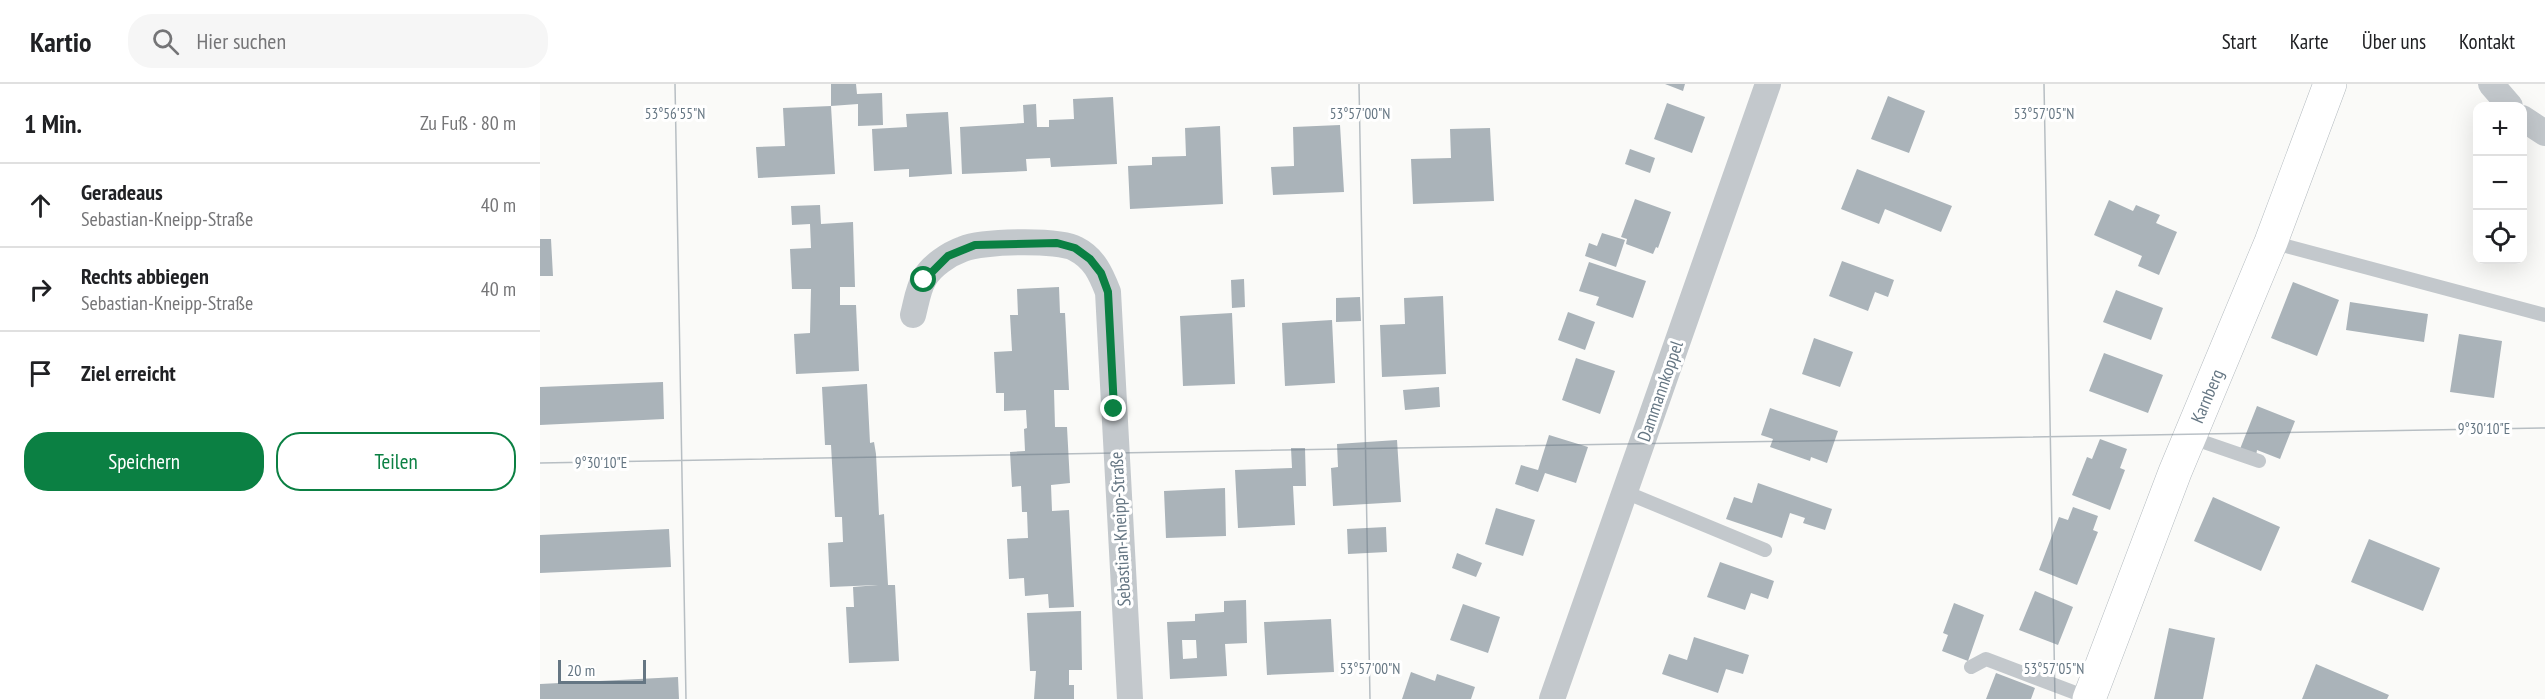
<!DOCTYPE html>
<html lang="de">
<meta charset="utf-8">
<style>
body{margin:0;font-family:"PT Sans Narrow",sans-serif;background:#f6f6f6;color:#202124}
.controls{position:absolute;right:18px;top:18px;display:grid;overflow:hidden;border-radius:12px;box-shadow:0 6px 24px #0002}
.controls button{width:54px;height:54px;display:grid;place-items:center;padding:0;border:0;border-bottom:2px solid #e0e0e0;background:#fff;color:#202124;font:30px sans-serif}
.scale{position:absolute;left:18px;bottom:15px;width:88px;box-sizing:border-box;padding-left:6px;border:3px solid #657683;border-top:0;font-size:16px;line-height:21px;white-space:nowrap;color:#657683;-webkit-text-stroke:4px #fff;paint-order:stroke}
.stop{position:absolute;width:18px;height:18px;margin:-14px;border:4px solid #0b8043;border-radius:50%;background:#fff}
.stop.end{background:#0b8043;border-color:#fff;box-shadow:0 2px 6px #0008}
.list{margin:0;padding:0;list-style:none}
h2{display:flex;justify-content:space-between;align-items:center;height:78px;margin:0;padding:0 24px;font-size:26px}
h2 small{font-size:20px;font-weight:400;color:#757577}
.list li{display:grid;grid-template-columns:39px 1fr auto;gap:18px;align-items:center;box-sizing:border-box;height:84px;padding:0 24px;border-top:2px solid #e0e0e0}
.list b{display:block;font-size:22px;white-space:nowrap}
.list p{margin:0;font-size:20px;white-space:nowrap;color:#757577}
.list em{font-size:20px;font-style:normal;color:#757577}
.actions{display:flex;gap:12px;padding:18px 24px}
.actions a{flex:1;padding:14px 0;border:2px solid #0b8043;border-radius:24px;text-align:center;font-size:21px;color:#0b8043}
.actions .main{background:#0b8043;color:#fff}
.icon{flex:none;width:33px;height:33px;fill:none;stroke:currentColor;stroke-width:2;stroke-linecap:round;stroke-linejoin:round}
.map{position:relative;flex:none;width:2005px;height:615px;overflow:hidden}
header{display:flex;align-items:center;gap:36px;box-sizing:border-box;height:84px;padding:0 30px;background:#fff;border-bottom:2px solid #e0e0e0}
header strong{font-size:28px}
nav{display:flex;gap:33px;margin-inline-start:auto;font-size:21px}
.search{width:420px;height:54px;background:#f6f6f6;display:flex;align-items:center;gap:15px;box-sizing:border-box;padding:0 21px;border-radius:24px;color:#757577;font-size:22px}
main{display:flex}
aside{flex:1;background:#fff}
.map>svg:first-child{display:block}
.building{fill:#aab3b9;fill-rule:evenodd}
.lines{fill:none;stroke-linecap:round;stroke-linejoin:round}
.secondary-casing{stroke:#b3babf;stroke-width:34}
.lane{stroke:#c3c8cc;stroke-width:14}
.street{stroke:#c3c8cc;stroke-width:26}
.secondary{stroke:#fff;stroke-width:33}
.route{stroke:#0b8043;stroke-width:8}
.ticks{fill:none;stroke:#657683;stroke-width:1.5;stroke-opacity:0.45}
.labels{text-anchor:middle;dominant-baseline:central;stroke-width:6;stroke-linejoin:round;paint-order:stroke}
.street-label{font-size:18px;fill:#657683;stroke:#fff}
.ticks-label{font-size:15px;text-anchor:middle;fill:#657683;stroke:#fff;stroke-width:6;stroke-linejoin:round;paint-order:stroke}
</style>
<header>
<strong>Kartio</strong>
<div class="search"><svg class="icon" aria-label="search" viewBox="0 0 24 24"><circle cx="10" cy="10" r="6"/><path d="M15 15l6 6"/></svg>Hier suchen</div>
<nav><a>Start</a><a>Karte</a><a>Über uns</a><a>Kontakt</a></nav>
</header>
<main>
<aside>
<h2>1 Min.<small>Zu Fuß · 80 m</small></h2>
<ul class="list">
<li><svg class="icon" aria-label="ahead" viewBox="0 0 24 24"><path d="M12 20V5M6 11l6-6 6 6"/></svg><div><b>Geradeaus</b><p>Sebastian-Kneipp-Straße</p></div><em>40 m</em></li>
<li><svg class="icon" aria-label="right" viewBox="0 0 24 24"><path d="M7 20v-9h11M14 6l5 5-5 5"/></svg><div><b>Rechts abbiegen</b><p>Sebastian-Kneipp-Straße</p></div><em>40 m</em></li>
<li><svg class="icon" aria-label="arrive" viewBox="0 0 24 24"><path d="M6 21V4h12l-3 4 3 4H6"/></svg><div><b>Ziel erreicht</b></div></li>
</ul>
<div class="actions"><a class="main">Speichern</a><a>Teilen</a></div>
</aside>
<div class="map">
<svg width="2005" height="615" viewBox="0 0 2005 615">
<rect width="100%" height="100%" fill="#fafaf8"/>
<path class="building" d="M291,0H316L317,10L342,9L343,41L318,42V20L291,22Z
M1125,0H1145L1143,7Z
M1348,12L1385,27L1369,69L1331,55Z
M573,13L577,80L511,83L510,74L486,75L487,87L422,90L420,43L484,39L483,21L496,20L497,43H509V36L534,35L533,15Z
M1127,19L1165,33L1152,69L1114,55Z
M291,22L295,90L218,94L216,63L245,62L243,24Z
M408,28L412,90L369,93V85L334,87L332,45L367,43L366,30Z
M800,41L804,108L733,111L731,83L754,82L753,43Z
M680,42L683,120L590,125L588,82L612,81V73L646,72L645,44Z
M950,44L954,117L873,120L871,75L911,74L910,45Z
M1090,65L1115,74L1110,89L1085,80Z
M1317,85L1412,122L1401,148L1345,125L1339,140L1301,125Z
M1095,115L1131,128L1118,164L1116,163L1113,170L1086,160L1087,155L1081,153Z
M1569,116L1593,127L1596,121L1620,131L1616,139L1637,148L1619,191L1598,182L1602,172L1554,151Z
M280,121L281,140L313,138L315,203H300V221H316L319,287L256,290L254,250L270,249L271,205H252L250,165L271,164L270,140L252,141L251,122Z
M1062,149L1085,156L1076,183L1045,172L1049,159L1057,162Z
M0,155H11L13,192H0Z
M1302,177L1354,196L1348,213L1335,208L1328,227L1289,212Z
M1049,178L1106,197L1093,234L1056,221L1059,213L1039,207Z
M704,195L705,223L692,224L691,196Z
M1753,198L1799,216L1777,272L1731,254Z
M519,203L520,229H525L529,306H514L515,343H527L530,399L511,401L512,427L529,426L534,523L509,524L508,510L485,512L484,494L469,495L467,455L488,454L487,428H482L481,402L472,403L470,368L485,367L484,345L487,344L486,326L464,327V309H456L454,268L472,267L470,231H478L477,205Z
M1576,206L1623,224L1611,256L1563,238Z
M903,212L906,290L842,293L840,241L865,240L864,214Z
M820,213L821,237L796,238V214Z
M1810,218L1888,230L1884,258L1806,246Z
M1028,228L1055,238L1045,266L1018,256Z
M692,229L695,300L643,302L640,232Z
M792,236L795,299L745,302L742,239Z
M1919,250L1962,257L1954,314L1910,308Z
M1274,254L1313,268L1300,303L1262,290Z
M1564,269L1623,291L1608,329L1549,307Z
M1036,274L1075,287L1060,330L1022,316Z
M123,298L124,335L0,341V303Z
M327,300L330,359L334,358L336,370L339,431L344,430L348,501H355L359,577L309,579L306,523H314L313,503L338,501L290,503L288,459L303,458L302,433H295L291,361H285L282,303Z
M899,303L900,323L865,326L863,306Z
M1717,322L1755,337L1740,375L1717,366L1716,372L1700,365Z
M1230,324L1298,347L1287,379L1271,373L1270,377L1230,363L1233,355L1221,351Z
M1009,351L1048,363L1036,399L1005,389L998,408L975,400L981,381L998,386Z
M1560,355L1587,365L1580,384L1585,386L1570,426L1532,411L1547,373L1552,375Z
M857,356L861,418L793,422L791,384L798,383L797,360Z
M751,364H765L766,402H753L755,441L698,444L695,386L752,384Z
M1218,399L1292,425L1285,446L1263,439L1265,434L1250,429L1242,454L1186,435L1194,413L1212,419Z
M685,404L686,452L626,454L624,407Z
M1673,413L1740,443L1721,487L1654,457Z
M1533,423L1558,432L1553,446L1558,448L1537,501L1499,486L1519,433L1528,436Z
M956,424L995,436L983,472L945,460Z
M846,443L847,468L808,470L807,445Z
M129,445L131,483L0,489V451Z
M1829,455L1900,484L1883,527L1811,498Z
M917,469L942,479L936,493L912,484Z
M1180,478L1234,497L1228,515L1211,509L1205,526L1167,513Z
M1495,507L1533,523L1518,561L1479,546Z
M706,516L707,559L685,560L687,592L630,595L627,538L655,537V530L684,528V517ZM642,556H656L657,574L643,575Z
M1414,519L1444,531L1428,577L1402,567L1408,551L1403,549Z
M923,520L960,533L948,569L910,556Z
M541,527L542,586H529V601H534V615H494L496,587H490L487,529Z
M791,535L794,588L727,591L724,538Z
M1629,544L1675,554L1663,615H1614Z
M1154,553L1209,571L1203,590L1186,585L1178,609L1122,590L1129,570L1147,576Z
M1776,580L1849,611L1847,615H1762Z
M871,588L895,597L897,590L935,603L931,615H862Z
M1456,589L1495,604L1491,615H1446Z
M138,593L139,615H0V600Z"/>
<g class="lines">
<g class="secondary-casing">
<path id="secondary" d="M1549,615L1635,388L1731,158L1790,0"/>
</g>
<path class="lane" d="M1731,158L2005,231
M1649,353L1719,377
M1085,408L1225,466
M1431,583L1446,575L1549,614"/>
<path class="street" d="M1951,0L1970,22
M1982,34L2005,49
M373,231C376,220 378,205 384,195C391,182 409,170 423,165C442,157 519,155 536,165C554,174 561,190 568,208L590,615
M1012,615L1228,0"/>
<use href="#secondary" class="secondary"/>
</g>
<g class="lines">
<path class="route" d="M384,196L408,172L435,161L517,159L535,164L550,175L561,189L568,208L574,325"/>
</g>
<path class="ticks" d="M135,0L146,615M819,0L830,615M1504,0L1515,615M0,379L2005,344"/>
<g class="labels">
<g class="street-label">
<text transform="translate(1120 307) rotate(-71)">Dammannkoppel</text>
<text transform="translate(1667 312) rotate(-67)">Karnberg</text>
<text transform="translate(580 445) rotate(-93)">Sebastian-Kneipp-Straße</text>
</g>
</g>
<g class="ticks-label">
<text x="135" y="35">53°56'55"N</text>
<text x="820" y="35">53°57'00"N</text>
<text x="1504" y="35">53°57'05"N</text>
<text x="1944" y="350">9°30'10"E</text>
<text x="61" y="384">9°30'10"E</text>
<text x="830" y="590">53°57'00"N</text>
<text x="1514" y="590">53°57'05"N</text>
</g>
</svg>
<div class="controls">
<button>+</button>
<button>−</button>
<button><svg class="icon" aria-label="locate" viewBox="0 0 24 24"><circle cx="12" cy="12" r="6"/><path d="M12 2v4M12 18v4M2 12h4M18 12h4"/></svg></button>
</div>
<div class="scale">20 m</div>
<div class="stop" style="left:384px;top:196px"></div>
<div class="stop end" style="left:574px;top:325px"></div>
</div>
</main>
